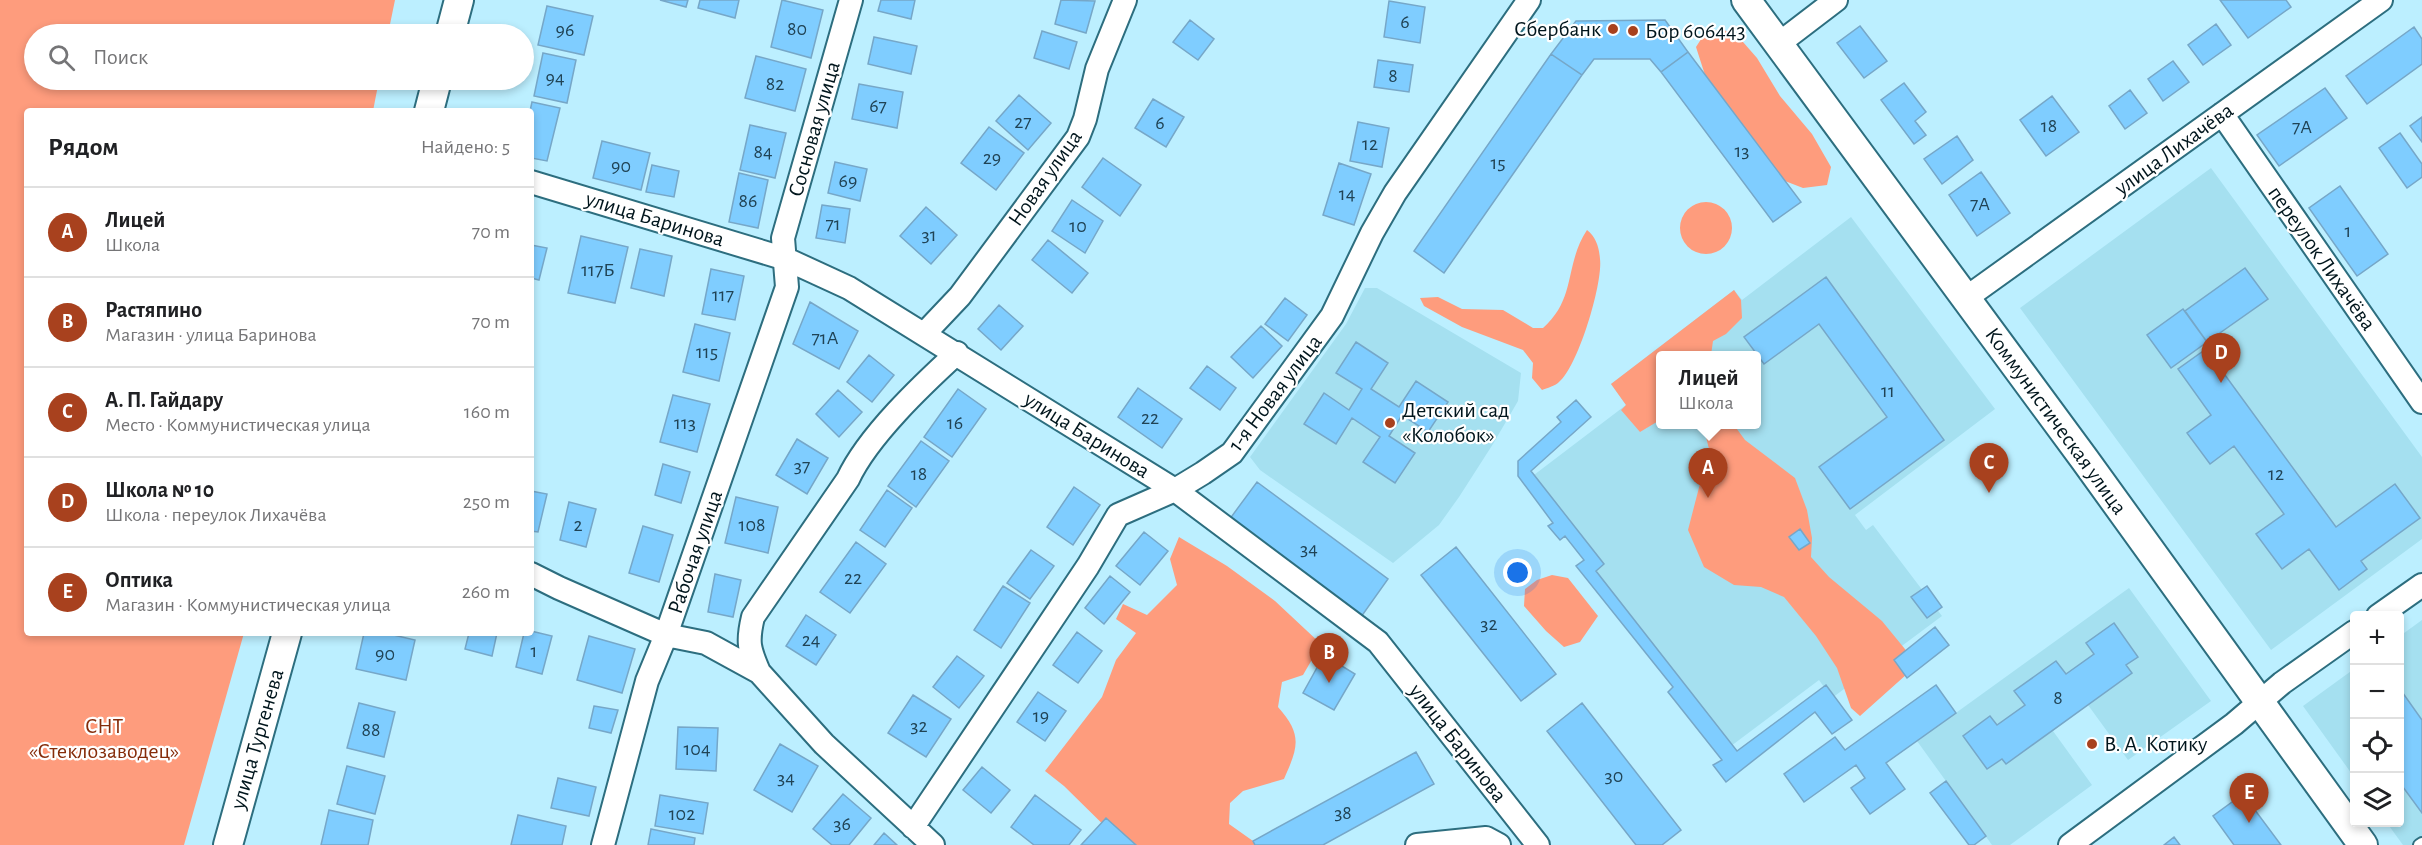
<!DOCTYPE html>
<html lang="ru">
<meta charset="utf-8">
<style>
body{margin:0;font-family:"Alegreya Sans",sans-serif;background:#f6f6f6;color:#202124}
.controls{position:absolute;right:18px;bottom:18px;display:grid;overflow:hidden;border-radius:6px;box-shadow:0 3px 9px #0003}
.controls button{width:54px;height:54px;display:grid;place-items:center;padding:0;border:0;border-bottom:2px solid #e0e0e0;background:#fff;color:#202124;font:30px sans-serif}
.you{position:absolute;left:1518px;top:573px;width:21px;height:21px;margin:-15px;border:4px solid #fff;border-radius:50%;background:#1a73e8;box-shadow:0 0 0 9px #1a73e833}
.badge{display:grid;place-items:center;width:39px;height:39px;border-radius:50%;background:#a8411e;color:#fff;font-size:20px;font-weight:700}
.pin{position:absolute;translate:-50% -50px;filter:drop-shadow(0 2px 3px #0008)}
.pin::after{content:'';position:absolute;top:32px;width:21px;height:18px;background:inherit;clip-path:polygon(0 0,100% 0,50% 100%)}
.popup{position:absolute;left:1656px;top:351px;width:105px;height:78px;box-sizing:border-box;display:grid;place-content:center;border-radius:6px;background:#fff;filter:drop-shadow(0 2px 4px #0005);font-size:20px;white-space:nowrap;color:#757577}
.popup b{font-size:22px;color:#202124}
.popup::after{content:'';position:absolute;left:50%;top:100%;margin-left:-12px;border:12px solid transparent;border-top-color:#fff}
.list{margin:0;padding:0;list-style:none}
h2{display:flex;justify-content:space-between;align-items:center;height:78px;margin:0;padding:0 24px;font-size:26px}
h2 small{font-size:20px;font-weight:400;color:#757577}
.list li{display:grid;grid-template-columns:39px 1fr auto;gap:18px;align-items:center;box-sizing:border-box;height:90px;padding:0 24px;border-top:2px solid #e0e0e0}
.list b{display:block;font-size:22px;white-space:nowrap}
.list p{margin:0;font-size:20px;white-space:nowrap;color:#757577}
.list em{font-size:20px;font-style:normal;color:#757577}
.icon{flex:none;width:33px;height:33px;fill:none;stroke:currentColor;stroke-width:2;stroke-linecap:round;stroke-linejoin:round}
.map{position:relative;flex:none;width:2422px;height:845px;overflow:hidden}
.search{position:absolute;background:#fff;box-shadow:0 3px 9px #0003;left:24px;top:24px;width:510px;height:66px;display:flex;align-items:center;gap:15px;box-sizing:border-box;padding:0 21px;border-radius:33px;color:#757577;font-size:22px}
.panel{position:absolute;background:#fff;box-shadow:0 3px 9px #0003;left:24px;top:108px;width:510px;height:528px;border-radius:6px}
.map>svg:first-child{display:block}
.built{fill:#a5e0f0;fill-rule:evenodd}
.green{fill:#fe9c7d}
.building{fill:#7fcdff;stroke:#76a7c8;stroke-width:1.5}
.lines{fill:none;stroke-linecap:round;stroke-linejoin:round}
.service-casing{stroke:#2d6e7f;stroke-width:14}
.minor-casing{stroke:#2d6e7f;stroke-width:26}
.tertiary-casing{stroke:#2d6e7f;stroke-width:32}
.service{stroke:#fff;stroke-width:10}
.minor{stroke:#fff;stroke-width:22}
.tertiary{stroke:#fff;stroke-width:28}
.poi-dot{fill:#a8411e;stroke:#fff;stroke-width:2}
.labels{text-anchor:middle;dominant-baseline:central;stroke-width:4.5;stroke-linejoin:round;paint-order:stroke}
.number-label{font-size:20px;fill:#204355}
.poi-label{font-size:22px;fill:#00151c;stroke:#fff;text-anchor:start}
.street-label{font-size:22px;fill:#00151c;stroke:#fff}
.park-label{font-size:22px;fill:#852c0a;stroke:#fff}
</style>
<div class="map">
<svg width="2422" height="845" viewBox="0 0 2422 845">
<rect width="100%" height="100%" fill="#bcefff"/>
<path class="built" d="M2211,168L2422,457V539L2271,650L2020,308Z
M1851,217L1995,409L1855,515L1866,530L1873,525L1942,616L1832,698L1819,680L1727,749L1526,481L1626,405L1611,384L1734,290L1742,300ZM1660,356H1756V424H1660Z
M1365,288H1377L1521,373L1518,401L1493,444L1459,497L1439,525L1393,563L1260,470L1250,457L1346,324Z
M2129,588L2211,701L2128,760L2088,705L2053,731L2092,785L2010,845H1992L1917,741Z
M2422,620V842L2418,845H2403L2387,823L2400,822V636Z
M2354,669V777L2303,706Z"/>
<path class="green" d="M0,0H395L388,34H34V80H379L373,111H27V633H244L184,845H0Z
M1723,29L1743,42L1757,58L1780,96L1812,134L1831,167L1827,185L1803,188L1785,181L1705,75L1696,47L1705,33Z
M1680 228a26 26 0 1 1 52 0a26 26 0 1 1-52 0Z
M1587,230C1596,237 1599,247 1600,259C1603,283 1578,367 1559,382C1555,386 1547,388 1542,390L1532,378L1533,363L1523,350L1462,327L1424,306L1420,298L1438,297L1462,309L1503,310L1533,328H1543C1577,298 1564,265 1587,230Z
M1734,290L1741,300L1742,318L1726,334L1713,341L1711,355L1660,356V420L1640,432L1621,410L1626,405L1611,384Z
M1700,425H1734L1745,440L1795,478L1807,510L1812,538L1811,557L1829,577L1882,621L1909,654L1907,674L1860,716L1851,708L1837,668L1816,636L1784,597L1761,587L1734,585L1704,567L1688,530L1709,449L1704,429Z
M1179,537L1227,566L1275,601L1321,644L1303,675L1282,682L1278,707C1303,735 1298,747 1284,779L1243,791L1230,803L1229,824L1253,841L1255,845H1124L1064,786L1045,771L1102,697L1116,660L1136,633L1116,619L1123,604L1147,615L1177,585L1170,559Z
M1552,575L1568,578L1598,616L1580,642L1564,647L1546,631L1524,606L1525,589L1537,580Z"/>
<path class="building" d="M660,0H688L686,7Z
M700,0H739L735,18L698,8Z
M782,0L823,10L811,58L771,47Z
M881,0H915L911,19L878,11Z
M1061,0L1095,1L1086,33L1055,24Z
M2220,0H2286L2291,7L2248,38Z
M1389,1L1425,7L1420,43L1384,37Z
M547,6L593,16L584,55L538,45Z
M1190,20L1214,39L1198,60L1173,42Z
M1665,20L1688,52L1661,72L1650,59H1594L1582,75L1551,54L1576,21Z
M2216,24L2231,45L2203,65L2188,45Z
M1860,26L1887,61L1864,78L1837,43Z
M2414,27L2422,39V64L2367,104L2346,76Z
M1042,31L1077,42L1069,69L1034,58Z
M874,37L917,46L911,74L868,64Z
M1688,52L1801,202L1773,222L1661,72Z
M543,53L576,60L567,103L534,96Z
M1551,54L1582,75L1444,273L1414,251Z
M756,56L806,69L795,111L745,98Z
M1378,60L1413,65L1409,92L1374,87Z
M2173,61L2189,82L2163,101L2148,79Z
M1904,83L1926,112L1915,121L1926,135L1914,144L1881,100Z
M859,84L903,92L897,128L852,119Z
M2325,88L2347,118L2279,166L2257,135Z
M2130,90L2147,113L2125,129L2109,106Z
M1019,95L1051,123L1028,150L996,121Z
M2052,96L2079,132L2046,156L2020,120Z
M1153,99L1184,117L1166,147L1135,128Z
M532,102L560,108L547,161L531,158L530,111Z
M2422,117V142L2410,126Z
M1358,122L1389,128L1382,167L1350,161Z
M750,125L786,133L775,178L740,170Z
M989,127L1024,153L996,190L961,163Z
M2400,133L2422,164V177L2407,188L2379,148Z
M1957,136L1973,160L1942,184L1924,159Z
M602,141L650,153L641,190L593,178Z
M1103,158L1141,185L1120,216L1082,187Z
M835,162L867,169L860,201L828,193Z
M1339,163L1371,174L1354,225L1323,215Z
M652,165L679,171L674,197L646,192Z
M1981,172L2010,213L1977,236L1949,195Z
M739,173L768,180L758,228L729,222Z
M2340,186L2388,254L2357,276L2309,208Z
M1072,200L1103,221L1085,253L1052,231Z
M822,205L850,209L845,243L816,238Z
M926,207L957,235L931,264L900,236Z
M581,236L628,247L615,303L568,293Z
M1048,240L1088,273L1072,293L1032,260Z
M531,245L547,248L539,280L531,278Z
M640,249L672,256L664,296L631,288Z
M2245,268L2268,299L2207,342L2185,311Z
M711,269L744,276L735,320L702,314Z
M1826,277L1944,440L1850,509L1819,467L1887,417L1819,324L1764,364L1744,337Z
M1285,298L1307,315L1288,341L1265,324Z
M810,302L858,331L839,369L793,344Z
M999,305L1023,326L1001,350L978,329Z
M2183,309L2207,342L2171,368L2147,335Z
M695,324L730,333L719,381L683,372Z
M1261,326L1282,346L1253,378L1231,357Z
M1356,342L1388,363L1371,389L1399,407L1416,381L1448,402L1428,432L1402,415L1389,436L1415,453L1395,483L1363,462L1380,437L1352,418L1336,444L1304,424L1324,393L1349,410L1362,389L1336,373Z
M2206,349L2336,527L2395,484L2420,518L2361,561L2367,569L2339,590L2309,549L2282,569L2256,534L2284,514L2234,446L2210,464L2187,433L2211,415L2178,369Z
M869,355L894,375L872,402L847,382Z
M1207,366L1236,388L1220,410L1190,388Z
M1138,388L1182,419L1162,448L1118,417Z
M958,389L986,409L952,457L924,437Z
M838,390L862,412L839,437L816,414Z
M673,395L710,404L697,452L660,442Z
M1576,400L1591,417L1531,471L1604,564L1596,571L1737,751L1826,685L1852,720L1832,734L1815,712L1726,782L1713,765L1722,760L1668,692L1673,687L1576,566L1584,560L1565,536L1560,540L1548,526L1553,523L1518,476V461L1561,422L1557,417Z
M797,439L828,458L807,494L776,475Z
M921,441L949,461L916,507L888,486Z
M663,464L690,472L681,503L655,495Z
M1257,482L1388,579L1361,617L1229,520Z
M1074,487L1100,505L1073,545L1047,527Z
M887,490L912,508L885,547L860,530Z
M531,491L547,494L538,532L531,531Z
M736,497L778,507L768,553L725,543Z
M569,502L596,509L586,547L560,540Z
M643,526L673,535L659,582L629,573Z
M1800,529L1810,543L1799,550L1789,537Z
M1144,532L1168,551L1140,585L1116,566Z
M856,542L886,564L850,613L820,592Z
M1456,547L1556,674L1521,701L1421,575Z
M1031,550L1054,566L1030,599L1007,583Z
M715,574L741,580L733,617L708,612Z
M1110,576L1130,592L1104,624L1085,608Z
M1003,586L1030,603L1001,648L974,630Z
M1927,586L1942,607L1927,618L1911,597Z
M806,615L836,635L816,665L786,646Z
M2114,623L2138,657L2126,665L2132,673L2006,764L2002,759L1987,769L1963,736L1990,716L1997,725L2025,705L2014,691L2056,661L2066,674L2094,654L2086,643Z
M1935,627L1949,645L1907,678L1894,660Z
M531,631L552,636L542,674L516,667L524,633H531Z
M1077,632L1102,651L1078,683L1053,665Z
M364,633H385L415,640L406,680L356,669Z
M469,633H497L492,656L465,649Z
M589,636L635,649L622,693L577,680Z
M1324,655L1355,674L1334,710L1303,693Z
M957,656L984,676L959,708L933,687Z
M1936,685L1956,713L1886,763L1905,789L1870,814L1851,788L1865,778L1856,765L1804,802L1784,774L1835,737L1845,750Z
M2400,689L2422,720V813L2400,783Z
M1038,692L1066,711L1045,741L1017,722Z
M913,695L951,719L926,757L888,733Z
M359,703L395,712L384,757L347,748Z
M1582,703L1681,830L1662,845H1636L1547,731Z
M594,706L618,710L611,733L589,728Z
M678,727L718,728L716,771L676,769Z
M780,744L818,766L792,812L754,790Z
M1416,752L1434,784L1323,845H1255L1253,841Z
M347,766L385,776L375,814L337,804Z
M982,767L1010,790L991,813L963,790Z
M558,778L596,787L589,816L551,808Z
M1946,781L1986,836L1974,845H1969L1930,793Z
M843,794L871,818L849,845H832L813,829Z
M2243,794L2281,845H2234L2213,816Z
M660,795L708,803L703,834L655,826Z
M1035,795L1081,830L1069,845H1034L1011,827Z
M329,810L373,820L368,845H321Z
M518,815L566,826L562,845H511Z
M1106,818L1136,845H1081Z
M651,829L695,838L694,845H648Z
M884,833L897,845H874Z
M2174,837L2180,845H2164Z"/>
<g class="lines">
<g class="service-casing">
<path id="service" d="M2419,845L2422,843"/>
</g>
<g class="minor-casing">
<path id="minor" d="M1777,45L1836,0
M2222,114L2422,402
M531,182L786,259L849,288L1175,490L1378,642L1538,845
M1966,298L2381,0
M925,333L960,296L1078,137L1085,119L1097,69L1125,0
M531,574L559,588L666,635L706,643L759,672L824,744L933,845
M2378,616L2422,585
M759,672C749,649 747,642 753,617L848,479C868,436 922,385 957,353
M913,827L1088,566L1118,515L1175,490L1203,473L1232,453L1332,316L1372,233L1395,193L1529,0
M603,845L647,681L666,635L787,287L783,238L851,0
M1417,845L1486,838L1499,845
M2070,845L2234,724L2282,683L2354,632"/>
</g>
<g class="tertiary-casing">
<path id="tertiary" d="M1746,0L2085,460L2363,845
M450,34L459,0
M429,111L437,80
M228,845L287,633"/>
</g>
<use href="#service" class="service"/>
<use href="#minor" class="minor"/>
<use href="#tertiary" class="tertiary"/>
</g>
<g class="poi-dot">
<circle cx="1613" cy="29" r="6"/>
<circle cx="1633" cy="31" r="6"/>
<circle cx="1390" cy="423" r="6"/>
<circle cx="2092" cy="744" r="6"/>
</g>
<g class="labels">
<g class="number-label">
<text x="1405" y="22">6</text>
<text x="797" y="29">80</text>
<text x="565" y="30">96</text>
<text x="1393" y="76">8</text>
<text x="555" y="78">94</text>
<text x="775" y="84">82</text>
<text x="878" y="106">67</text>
<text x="1023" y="122">27</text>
<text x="1160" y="123">6</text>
<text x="2049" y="126">18</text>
<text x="2302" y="127">7А</text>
<text x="1370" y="144">12</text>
<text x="1742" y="151">13</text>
<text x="763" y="152">84</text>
<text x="992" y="158">29</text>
<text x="1498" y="163">15</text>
<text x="621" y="166">90</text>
<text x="848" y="181">69</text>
<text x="1347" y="194">14</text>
<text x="748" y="201">86</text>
<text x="1980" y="204">7А</text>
<text x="833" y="224">71</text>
<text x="1078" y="226">10</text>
<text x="2348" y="231">1</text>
<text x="929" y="235">31</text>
<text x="598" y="270">117Б</text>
<text x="723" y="295">117</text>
<text x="825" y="338">71А</text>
<text x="707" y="352">115</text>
<text x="1888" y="391">11</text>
<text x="1150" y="418">22</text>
<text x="685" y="423">113</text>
<text x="955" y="423">16</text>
<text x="802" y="466">37</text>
<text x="919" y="474">18</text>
<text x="2276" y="474">12</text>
<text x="578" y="525">2</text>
<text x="752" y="525">108</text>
<text x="1309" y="549">34</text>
<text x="853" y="578">22</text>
<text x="1489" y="624">32</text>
<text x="811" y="640">24</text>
<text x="534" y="651">1</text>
<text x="385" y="654">90</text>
<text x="2058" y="698">8</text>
<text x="1041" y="716">19</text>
<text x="919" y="726">32</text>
<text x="371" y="730">88</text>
<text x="697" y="749">104</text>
<text x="1614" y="776">30</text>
<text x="786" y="778">34</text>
<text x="1343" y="813">38</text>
<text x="682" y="814">102</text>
<text x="842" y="824">36</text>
</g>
<g class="poi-label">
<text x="1601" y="29" text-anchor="end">Сбербанк</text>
<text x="1645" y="31">Бор 606443</text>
<text x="1402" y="410">Детский сад<tspan x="1402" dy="25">«Колобок»</tspan></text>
<text x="2104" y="744">В. А. Котику</text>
</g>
<g class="street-label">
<text transform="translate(814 129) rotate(-74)">Сосновая улица</text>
<text transform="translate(2174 149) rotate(-36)">улица Лихачёва</text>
<text transform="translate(1045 178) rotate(-55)">Новая улица</text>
<text transform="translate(655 219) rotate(17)">улица Баринова</text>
<text transform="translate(2322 258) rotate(55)">переулок Лихачёва</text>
<text transform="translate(1275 393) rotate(-53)">1-я Новая улица</text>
<text transform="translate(2056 421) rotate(54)">Коммунистическая улица</text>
<text transform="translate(1087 435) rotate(32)">улица Баринова</text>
<text transform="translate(695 552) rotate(-71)">Рабочая улица</text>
<text transform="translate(257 739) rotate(-74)">улица Тургенева</text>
<text transform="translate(1458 743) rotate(52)">улица Баринова</text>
</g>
<g class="park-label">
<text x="104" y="726">СНТ<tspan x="104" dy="25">«Стеклозаводец»</tspan></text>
</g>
</g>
</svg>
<div class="controls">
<button>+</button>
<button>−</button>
<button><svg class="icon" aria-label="locate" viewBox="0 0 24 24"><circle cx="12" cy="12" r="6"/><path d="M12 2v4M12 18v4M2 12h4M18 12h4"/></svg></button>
<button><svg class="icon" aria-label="layers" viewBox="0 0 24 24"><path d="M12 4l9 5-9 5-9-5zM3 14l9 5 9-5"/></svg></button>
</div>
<div class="you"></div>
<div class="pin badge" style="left:1708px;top:498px">A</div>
<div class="popup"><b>Лицей</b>Школа</div>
<div class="pin badge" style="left:1329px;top:683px">B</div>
<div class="pin badge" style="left:1989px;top:493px">C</div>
<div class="pin badge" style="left:2221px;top:383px">D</div>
<div class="pin badge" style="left:2249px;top:823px">E</div>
<div class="search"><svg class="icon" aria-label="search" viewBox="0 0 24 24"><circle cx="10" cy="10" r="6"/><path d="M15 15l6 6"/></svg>Поиск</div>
<section class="panel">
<h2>Рядом<small>Найдено: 5</small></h2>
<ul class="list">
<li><span class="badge">A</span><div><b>Лицей</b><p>Школа</p></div><em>70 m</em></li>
<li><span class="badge">B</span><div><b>Растяпино</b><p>Магазин · улица Баринова</p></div><em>70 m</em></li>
<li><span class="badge">C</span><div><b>А. П. Гайдару</b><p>Место · Коммунистическая улица</p></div><em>160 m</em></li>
<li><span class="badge">D</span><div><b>Школа № 10</b><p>Школа · переулок Лихачёва</p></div><em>250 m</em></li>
<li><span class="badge">E</span><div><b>Оптика</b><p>Магазин · Коммунистическая улица</p></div><em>260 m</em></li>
</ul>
</section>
</div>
